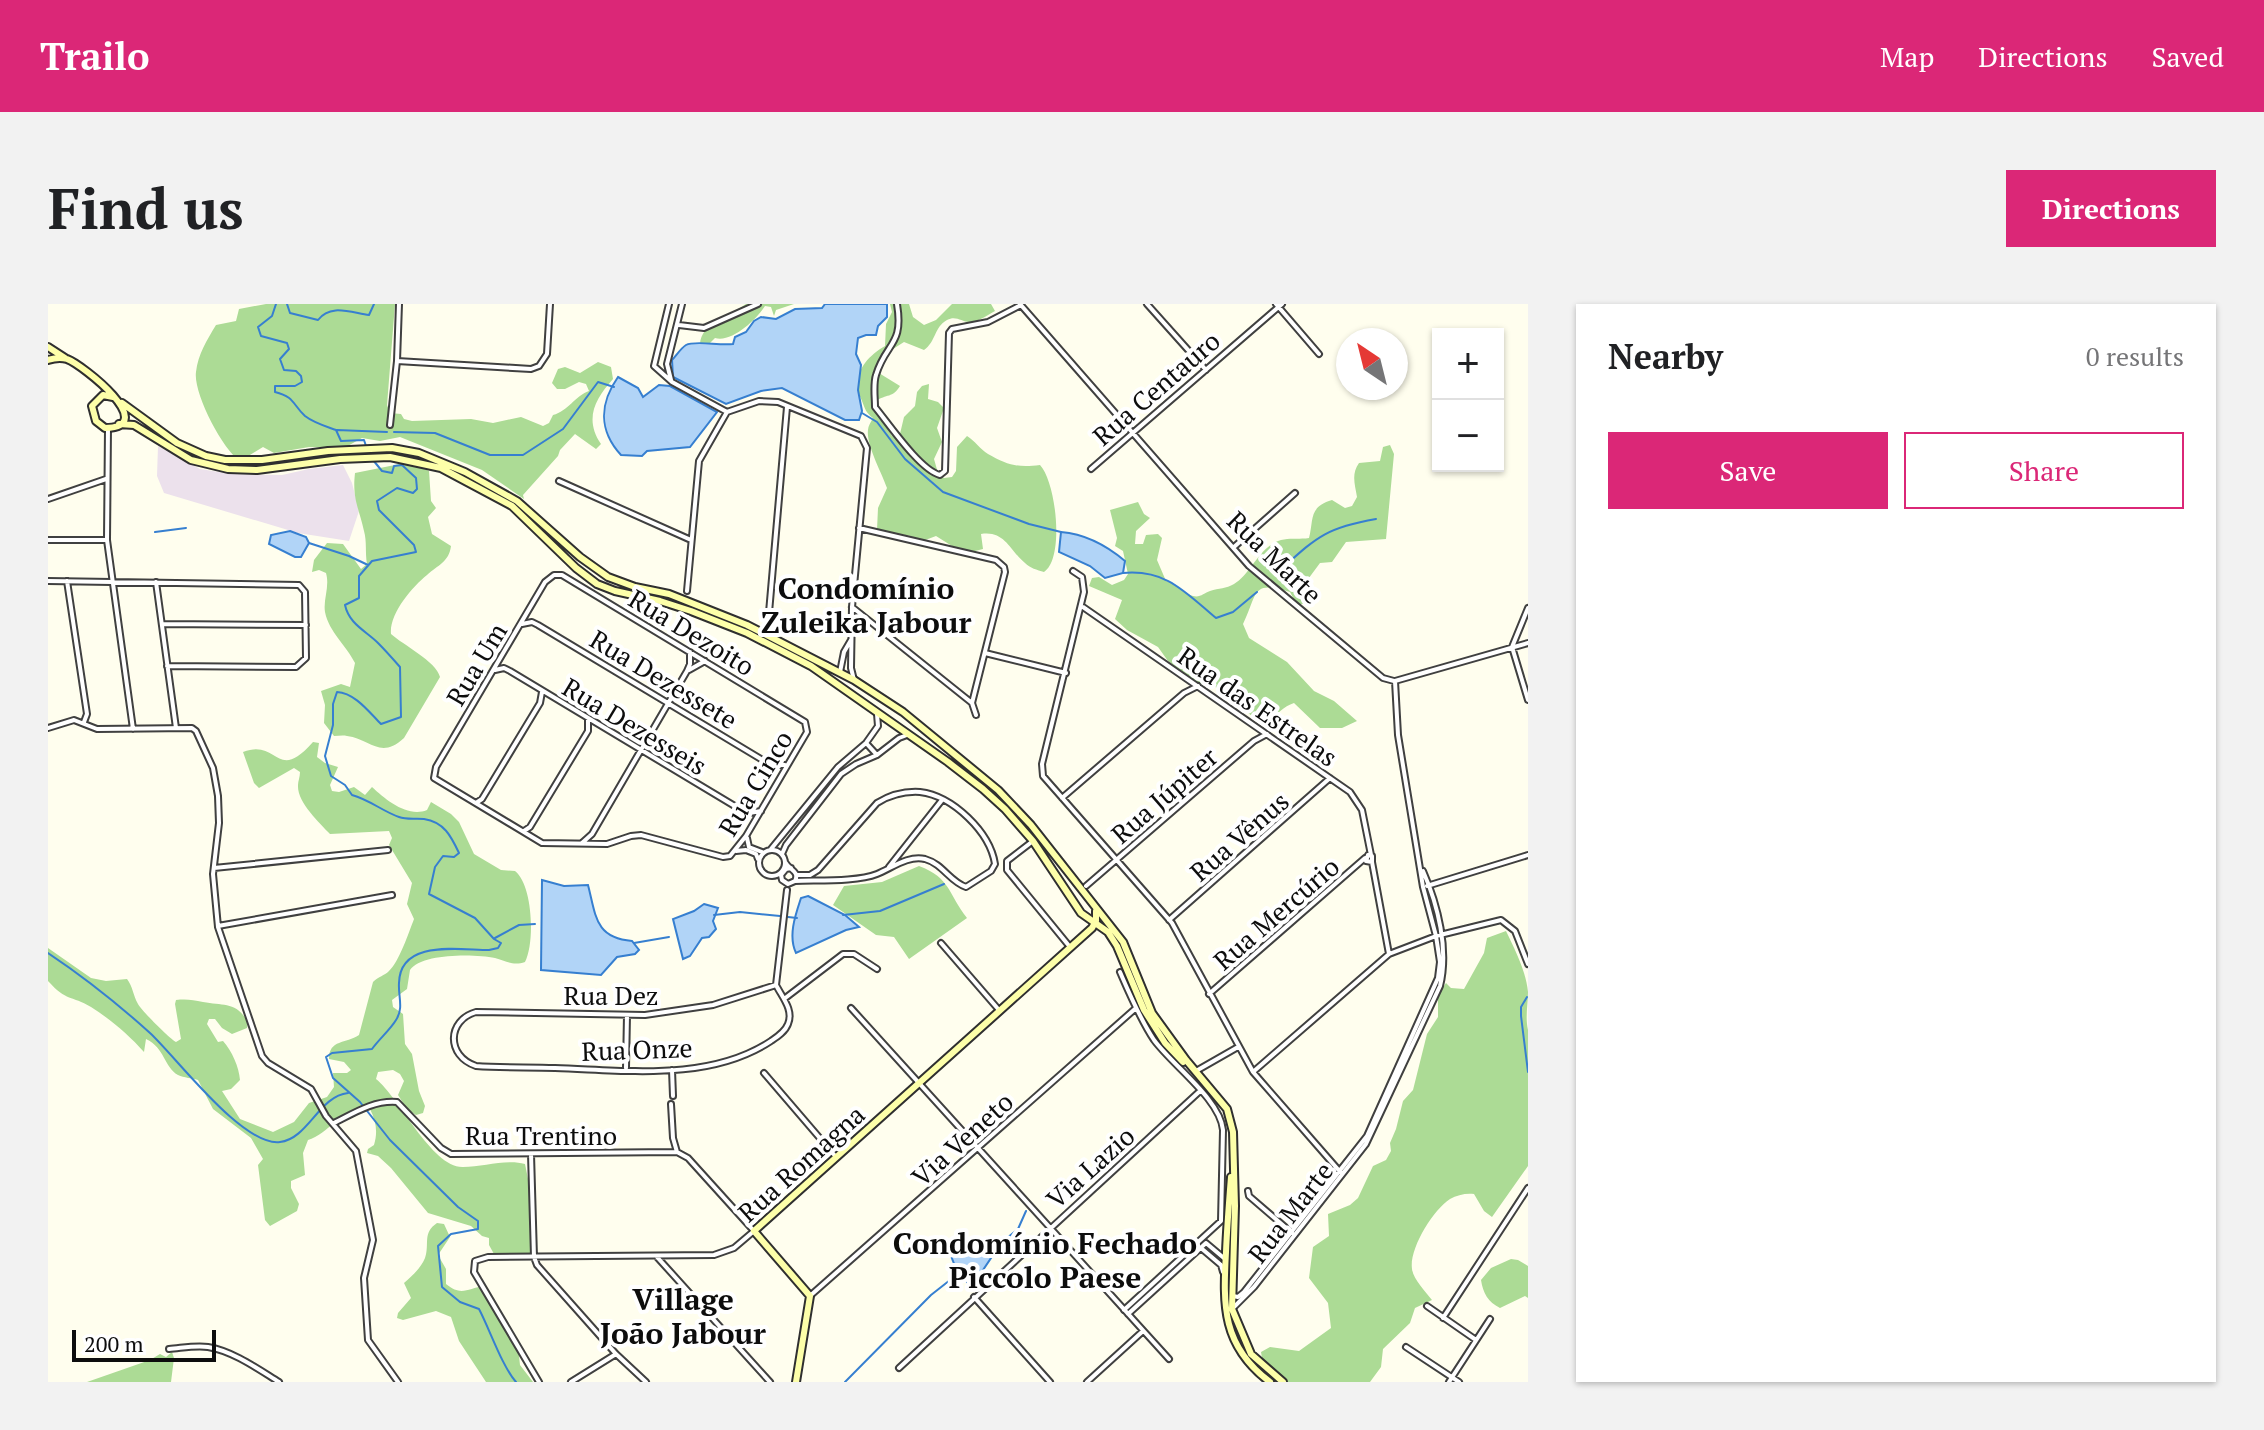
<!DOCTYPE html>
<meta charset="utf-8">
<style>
body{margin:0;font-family:"PT Serif",serif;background:#f2f2f2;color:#202124}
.controls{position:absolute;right:24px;top:24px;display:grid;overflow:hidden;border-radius:0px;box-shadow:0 2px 6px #0004}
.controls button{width:72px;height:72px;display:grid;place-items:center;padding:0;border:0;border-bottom:2px solid #e0e0e0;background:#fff;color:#202124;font:40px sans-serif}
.compass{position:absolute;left:1288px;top:24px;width:72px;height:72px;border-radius:50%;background:#fff;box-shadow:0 2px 6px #0004;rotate:325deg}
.scale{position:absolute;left:24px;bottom:20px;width:144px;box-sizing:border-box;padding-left:8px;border:4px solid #0d0d0d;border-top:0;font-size:22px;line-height:28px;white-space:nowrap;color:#0d0d0d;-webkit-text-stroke:6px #fff;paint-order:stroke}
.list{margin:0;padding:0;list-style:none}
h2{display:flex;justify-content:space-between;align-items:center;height:104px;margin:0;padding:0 32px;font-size:34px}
h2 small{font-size:26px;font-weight:400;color:#757577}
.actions{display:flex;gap:16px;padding:24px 32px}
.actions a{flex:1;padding:18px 0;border:2px solid #db2777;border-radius:0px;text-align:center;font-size:28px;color:#db2777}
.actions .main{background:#db2777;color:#fff}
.map{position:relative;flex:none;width:1480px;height:1078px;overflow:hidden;border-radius:0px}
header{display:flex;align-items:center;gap:48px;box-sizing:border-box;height:112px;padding:0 40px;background:#db2777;color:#fff}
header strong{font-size:38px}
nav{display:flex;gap:44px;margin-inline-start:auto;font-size:28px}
.intro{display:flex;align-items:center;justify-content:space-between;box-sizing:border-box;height:192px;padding:0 48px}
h1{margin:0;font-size:56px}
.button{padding:20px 36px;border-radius:0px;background:#db2777;color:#fff;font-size:28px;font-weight:700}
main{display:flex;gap:48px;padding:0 48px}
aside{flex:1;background:#fff;border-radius:0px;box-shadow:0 2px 6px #0004}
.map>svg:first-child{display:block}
.industrial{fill:#ece1ec}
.forest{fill:#acdb95}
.water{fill:#b1d4f7;stroke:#367fd0;stroke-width:2}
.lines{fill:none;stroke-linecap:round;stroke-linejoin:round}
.stream{stroke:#367fd0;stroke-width:2}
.street-casing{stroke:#404040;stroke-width:8}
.secondary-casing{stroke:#2f2f2f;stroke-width:10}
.street{stroke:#fff;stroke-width:4}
.secondary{stroke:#fdffa9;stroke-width:6}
.labels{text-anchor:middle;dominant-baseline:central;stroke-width:8;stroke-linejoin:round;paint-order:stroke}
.street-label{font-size:26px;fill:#0d0d0d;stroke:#fff}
.quarter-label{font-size:30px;font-weight:bold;fill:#0d0d0d;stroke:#fff}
</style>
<header>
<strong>Trailo</strong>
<nav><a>Map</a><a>Directions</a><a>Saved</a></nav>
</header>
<div class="intro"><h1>Find us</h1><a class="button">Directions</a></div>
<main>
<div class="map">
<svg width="1480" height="1078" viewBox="0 0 1480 1078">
<rect width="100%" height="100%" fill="#fffeee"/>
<path class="industrial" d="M110,142L152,165L184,170L234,171L261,165L295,161L304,179L311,207L301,237L250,229L116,189L109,172Z"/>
<path class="forest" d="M218,0H347L339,101L342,109L353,110L356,115L364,117L423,115L445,119L473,113L495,122L501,119L505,111C520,107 527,92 541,87L538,80L531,78L517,85H509L504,79L510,65L517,63L532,69L550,58L563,63L565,75C547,95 536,115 553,140L548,145L527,130L512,146L510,152L475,191L476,195L434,166L352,133L332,137L314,134L296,144L261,143L226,149L215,143L192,157C174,145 145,88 148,68C150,50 159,36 168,21L188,17L191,5Z
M698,0H746L728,6L726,12L723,3L717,2C709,15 684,39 667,34L659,42L652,40C653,19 682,11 698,0Z
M842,0H861L865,13L876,21L888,16L904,0H943L947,7C940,11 931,17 923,18C914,19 909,11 899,16C886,23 888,38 876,46L856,38L834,52L826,66L852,82C845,94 838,90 828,97L827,102L844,132L851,134L856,113L867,102L869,88L874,82L881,80L880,95L890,98L896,104L889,124L894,138L886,155L890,169L896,174L904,173L908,167L909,143L919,132C927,137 932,145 940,150C959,161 970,164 992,161C1008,178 1017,254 996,268C989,266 982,264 977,259C962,247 957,226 933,230L935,245L923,248L904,242L888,232L872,238L863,232L829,226L830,204L839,184C834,169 818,141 820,126C820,122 823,118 825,114C818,109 817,105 814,97C802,74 816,54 837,42L838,20L844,8Z
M1342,141L1346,150L1338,235L1298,238L1284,258L1272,259L1252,286L1254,293L1259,299L1249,301L1242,288C1203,276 1210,289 1195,320L1201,334L1239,358L1266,387L1286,397L1309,417L1294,424H1272L1246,399C1234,403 1225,413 1219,424L1165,381L1148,380L1120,357L1110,343L1079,326L1067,315L1074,296L1041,282L1044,274L1051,273L1064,281L1076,276L1080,270L1075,247L1067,242L1069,234L1062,206L1090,198L1096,210L1102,214L1088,227L1087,240H1095L1098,231L1110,230L1114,234L1109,256L1118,277C1130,281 1137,290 1145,292C1152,294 1156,289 1162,287C1171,284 1178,285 1186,280C1200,272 1208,251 1224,240C1236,232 1248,236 1261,234C1266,216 1260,203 1284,196L1297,204L1304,202L1309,193C1307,181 1303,170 1311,159L1332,157L1335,143Z
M352,160L366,161L381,167L383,197L388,204L380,213L384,230L403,242C401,258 390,261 379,271C364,283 341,310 343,330C355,341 388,357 392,373L356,434C332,456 323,435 299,432C295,431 290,432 286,432L276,419L277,401L273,387L293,380L302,383L307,359C298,341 281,328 277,308C275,295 282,283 278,269L271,266L264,268L266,256L279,239L295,240L313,265L319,260C317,248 319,238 316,227C311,204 304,195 307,169Z
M265,438L271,439L269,453L277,459L290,463L282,481L284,487L291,488L306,483L317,491L324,483C338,496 360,514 379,506L383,498L403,510L411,518L426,550L453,566L467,567C485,581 487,639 477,658C465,662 458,657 447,654C427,650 374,649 362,666L359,685L344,696L345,703L355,710L357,740L364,750L371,787L377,802L375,809L368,811L359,805L350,791L356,777L352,770L345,766L330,768L328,775C351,793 384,864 415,863C435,863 458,855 477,860L486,905V950L473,951L466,954L460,950H446L441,941V934L434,932L423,922L380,909L343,864L330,852L319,849L320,845L326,841C330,828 328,817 322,805C298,797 282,830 260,836L255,849L257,871L243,877V884L251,900L249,907L222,922L217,916L210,861L215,855L203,834L165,805L150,776C144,774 136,774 130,771C116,763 117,744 98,735L96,748C81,731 62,715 43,703C23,691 19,698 0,677V644L43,674L58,677L79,675C85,683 85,691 90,700C93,706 122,735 128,738L133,735L127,700L128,696C139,695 145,696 155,698C175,702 188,697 200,718L199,724L184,730L174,724L167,715H161L159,720L170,738L175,737C184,747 191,763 192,776L183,785L174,787L192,815L225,828L246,818L261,799L279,793L286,783L285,769H299L303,766L296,758L281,755C281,735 298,740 311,731L325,678C331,672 336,672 341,667C351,658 361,628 366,615L359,600L364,579L341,541L344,534L341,527L282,530C271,518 249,498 250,481C250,477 252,473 252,468L246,464L211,484L206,479L195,448C231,434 228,480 265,438Z
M871,562C903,574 900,590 919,614L861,655L846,633L828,631L785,601L796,582L834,578Z
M1458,627C1467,646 1478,667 1480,688C1480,701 1477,713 1480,726V862L1444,913L1436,907L1426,890C1418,889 1409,891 1402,895C1385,906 1361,945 1364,965C1365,975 1378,988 1384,996L1367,1004L1362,1019L1335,1045L1333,1063L1322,1078H1233C1220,1071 1215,1062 1213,1048L1222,1043L1251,1047L1283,1024L1280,999L1261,974L1265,943L1281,932L1280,910L1302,901L1310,894L1325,862L1338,856L1343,847L1342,839L1348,825L1355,797L1365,786L1379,730L1390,713V691L1398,679L1403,684L1416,685L1436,649L1439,634Z
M389,919L396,920L402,933L390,951L398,965V980C414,993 419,984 437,982L470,1043L472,1061L485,1078H438L411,1037L403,1013L388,1007L355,1016L349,1014L350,1009L363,994L356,979C364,972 373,964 377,954C382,940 374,929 389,919Z
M1463,955L1470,956L1480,962V994L1477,992L1452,1004C1440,998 1435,989 1433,976L1443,964Z
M124,1048L126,1054L123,1078H39L102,1056L112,1050L118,1053Z"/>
<path class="water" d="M777,0H839V13L830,22L828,31H818L810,34L808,50L813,61L810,86L814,107L811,116H797L734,84L713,87L678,100L625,73L624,56C628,52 633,44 638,41C647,36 672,42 685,40L687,33L698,28L706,17L713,13L728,15L747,5L774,4Z
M570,73L590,84L595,93L611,81L622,82L669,108L642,143L599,147L594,152L573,151C551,127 551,100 570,73Z
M242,227L258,233L261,239L253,253H247L221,240L223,231Z
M1013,228C1038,230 1058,241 1077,257L1075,269L1057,274L1042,262L1011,248Z
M494,576L516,582L540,581C548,612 547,634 584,637L591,646L587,650L569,653L553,671L493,666Z
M760,592L797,611L811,623L798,626L748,649C740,632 747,612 753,594Z
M656,600L670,604L665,617L668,625L661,633L654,634L642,652L635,655L625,615L646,607Z
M935,939L948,943L947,948L927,978L921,980L909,967L903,952Z"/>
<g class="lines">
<path class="stream" d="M228,0L224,12L210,23L213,32L239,39L241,45L232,55L236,66L248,67L253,72L254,78L247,82H227V88C247,93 244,100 257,112C266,119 277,122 288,126L293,137L316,136L321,151
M239,0L242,9L270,16C282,0 301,8 321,11L326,0
M814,109L829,118L857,155L895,188L981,220L1013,228
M289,126L339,128
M346,128L387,129L442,151H475L515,125L550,78L566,83
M325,156L334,167L344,169L346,162L354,161L368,174L369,185L365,189L349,184L329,197L331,206L366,241L368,248L324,257L311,272V294L297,301C301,320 318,327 330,339C338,347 345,355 352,363L353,413L333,420C321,408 307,389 289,388L285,400V421L277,452L283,472L297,481L304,491C322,496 334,507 351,513C359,516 368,514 376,515C396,518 403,532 411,549L406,553L395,552L387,563L381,590L427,614L446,635L453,639L450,644L441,646C411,646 352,635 351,679C350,692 356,704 348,716C342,726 331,735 324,745L284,749L278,753L285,774L312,798L342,836L410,903L430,917V925L403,930L390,942L394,983L412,998L431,1005C442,1026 454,1062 468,1078
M107,228L138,224
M261,239L301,252L320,261
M1230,268C1268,234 1276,224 1328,215
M1075,269C1118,265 1137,288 1168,314L1185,308L1209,288
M666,611L692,608L732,612
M795,611L832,607L896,580
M740,613L749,614
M447,634L471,621L487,620
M586,639L621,633
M0,649C36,673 70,700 102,729C129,754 195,843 232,838C260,835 271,792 300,789
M1479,693L1473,703V712L1480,768
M948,943L970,925L978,907
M797,1078L883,991L911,969"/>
<g class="street-casing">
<path id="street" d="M621,0L606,62L624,78L679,108
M849,0C856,42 838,38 828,71C825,80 827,93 827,103C841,120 872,166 892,171L897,167L901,29L904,25L940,18L973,1
M972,0L1201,262L1335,374L1346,377
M1099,0L1158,66
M1228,0L1271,50
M631,21L656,24L710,0
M349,57L483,65L491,62L499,50L502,0
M623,76L619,60L634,0
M342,121L349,57L351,0
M60,124L59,236L85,425
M1043,165L1234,0
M511,177L643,236
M0,195L58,175
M811,224L948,256L956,263L957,268L924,399L928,411
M0,236H59
M1186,243L1247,189
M1025,267L1034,273L1036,288L994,460L995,472L1124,619L1205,768L1294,870
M506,271H514L757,418L759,428L698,532L682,552L675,553L593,531L583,532L559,540L494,539L386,474L388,463L497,278Z
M0,277L251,281L257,288L258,354L248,363L119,362
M19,277L39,410L36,418
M108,278L128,424
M639,287L651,157L679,108L711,97L730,98L813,132L819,144L804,303L803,364L806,376
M804,303L924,399
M1035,303L1302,488L1314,506L1323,551
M1480,304L1464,343L1480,396
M114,320L258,321
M474,320L484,318L490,321L723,461H737
M720,320L739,103
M937,349L1018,369
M447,366L456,364L462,367L695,507L701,509L713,507
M641,366L657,357
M792,368L796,348L803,336
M1347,377L1480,339
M0,424L26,416L49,425L144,424L148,427L165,464L170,492L171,519L165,570L170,623L214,752L220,759L263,785L278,812L308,847L325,936L316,974L320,1036L350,1078
M818,439L829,451
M1014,494L1136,389L1150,382
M428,499L434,495L492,399L494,388
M476,527L482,523L540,427V416
M699,534L701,543L714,548
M985,537L959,557V566L1022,643
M534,539L544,530L639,367L642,360V348
M723,545L790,463L818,439L830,422L829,410
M711 559a13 13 0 1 1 26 0a13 13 0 1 1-26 0Z
M688,547L698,546L708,550L710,555
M734,550L738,541L793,470L808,460L829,451L851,434L859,431
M1320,551L1324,552V558L1318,557Z
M737,558C741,566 752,567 747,577L740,580L734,576L733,571L738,565L743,564
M1324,558L1341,650
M841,563L894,496
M166,564L340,546
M747,577C770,576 809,578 829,570C844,564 860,551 877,555C895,560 902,578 918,583L943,567L947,560C942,528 905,492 872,488C856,487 842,491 829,499L770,566L762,571H749
M1038,582L1206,437L1219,430
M1379,582L1480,551
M1121,616L1282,474
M170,622L344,591
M893,639L951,706
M1072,668C1082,691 1092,715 1106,736C1125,762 1172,795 1175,826L1173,917L1076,1006
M728,681C734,693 746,706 740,720C737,728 729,733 723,737C661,778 577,766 507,764C481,763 454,764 428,762C398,752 399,716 428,708L597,711L665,701Z
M728,681L739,586
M1161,690L1317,554
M736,695L795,650H806L829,665
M803,704L1121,1055
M578,764L579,711
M624,766L625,792
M1148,767L1190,743
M1205,768L1341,650L1388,632L1453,616L1467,627L1480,660
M716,769L788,853
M286,819C306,809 326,796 349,798L393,844L403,850L629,848
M483,850L486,953L489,961L568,1050L598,1078
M1200,887L1201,892L1244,929
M1158,939L1177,955
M1153,944L1173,961L1175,968
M609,953L722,1078
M763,991L1088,704
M1185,992L1190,993L1196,988L1319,832L1390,674L1392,658L1388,632L1375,583L1350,431L1347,377
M926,993L1002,1078
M1379,1002L1428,1036
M1184,1005L1206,983L1318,840L1392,682C1401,646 1390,601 1375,567
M1080,1010L1158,939
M1395,1014L1480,884
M1358,1043L1411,1078
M121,1045C134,1044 148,1041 160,1043C185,1047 210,1065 231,1078
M851,1064L1152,787
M491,1078L426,968L427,957L440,953L666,951L686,944L706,927L640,854L629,848L625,834L623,800
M523,1078L568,1050
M1039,1078L1095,1027
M1401,1078L1442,1015"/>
</g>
<g class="secondary-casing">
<path id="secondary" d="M0,43L17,54
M0,56C6,54 13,53 19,55C35,61 113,123 57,124L48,117L44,102L55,91L65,93
M74,99L129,139L158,152L177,156H214L280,147L344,144L371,149L417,168L469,197L532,253L560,273L587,283L621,290L699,321L806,376L855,408L950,486L983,521L1075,638L1104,709L1138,756L1179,805L1185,828L1187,902L1184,1005L1203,1050L1235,1078
M71,120L86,121L143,156L180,165L209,166L292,155L342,153L393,164L464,202L528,264L549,280L567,287L612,297L643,307L699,329L763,362L900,458L935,485L957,505L985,537L1033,609L1060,628L1069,642L1096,706L1117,739L1135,758
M1183,873C1181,898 1179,923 1178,948C1175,1002 1174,1042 1222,1078
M748,1078L762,992L706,927L1044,624L1048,617V607"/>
</g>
<use href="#street" class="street"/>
<use href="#secondary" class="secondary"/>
</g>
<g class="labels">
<g class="street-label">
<text transform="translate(1108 84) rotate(-41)">Rua Centauro</text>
<text transform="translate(1227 253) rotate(44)">Rua Marte</text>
<text transform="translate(644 328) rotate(31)">Rua Dezoito</text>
<text transform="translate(428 360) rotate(-59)">Rua Um</text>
<text transform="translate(616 375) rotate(31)">Rua Dezessete</text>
<text transform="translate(1210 402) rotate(35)">Rua das Estrelas</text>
<text transform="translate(587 422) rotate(31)">Rua Dezesseis</text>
<text transform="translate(707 479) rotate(-59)">Rua Cinco</text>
<text transform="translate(1116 491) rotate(-41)">Rua Júpiter</text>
<text transform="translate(1191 532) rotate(-41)">Rua Vênus</text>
<text transform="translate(1228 609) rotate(-41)">Rua Mercúrio</text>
<text x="563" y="691">Rua Dez</text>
<text transform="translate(589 745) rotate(-2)">Rua Onze</text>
<text x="493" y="831">Rua Trentino</text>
<text transform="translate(914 835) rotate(-42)">Via Veneto</text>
<text transform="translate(753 859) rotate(-42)">Rua Romagna</text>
<text transform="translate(1042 863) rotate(-42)">Via Lazio</text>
<text transform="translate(1242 908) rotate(-52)">Rua Marte</text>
</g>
<g class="quarter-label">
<text x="818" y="284">Condomínio<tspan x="818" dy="34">Zuleika Jabour</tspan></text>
<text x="997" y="939">Condomínio Fechado<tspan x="997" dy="34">Piccolo Paese</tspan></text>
<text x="635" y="995">Village<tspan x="635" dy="34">João Jabour</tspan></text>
</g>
</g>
</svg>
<div class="controls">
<button>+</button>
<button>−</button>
</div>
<svg class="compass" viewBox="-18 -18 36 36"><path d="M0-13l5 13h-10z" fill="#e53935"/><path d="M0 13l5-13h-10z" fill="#757577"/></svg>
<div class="scale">200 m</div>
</div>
<aside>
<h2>Nearby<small>0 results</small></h2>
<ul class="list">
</ul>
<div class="actions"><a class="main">Save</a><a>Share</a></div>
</aside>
</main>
